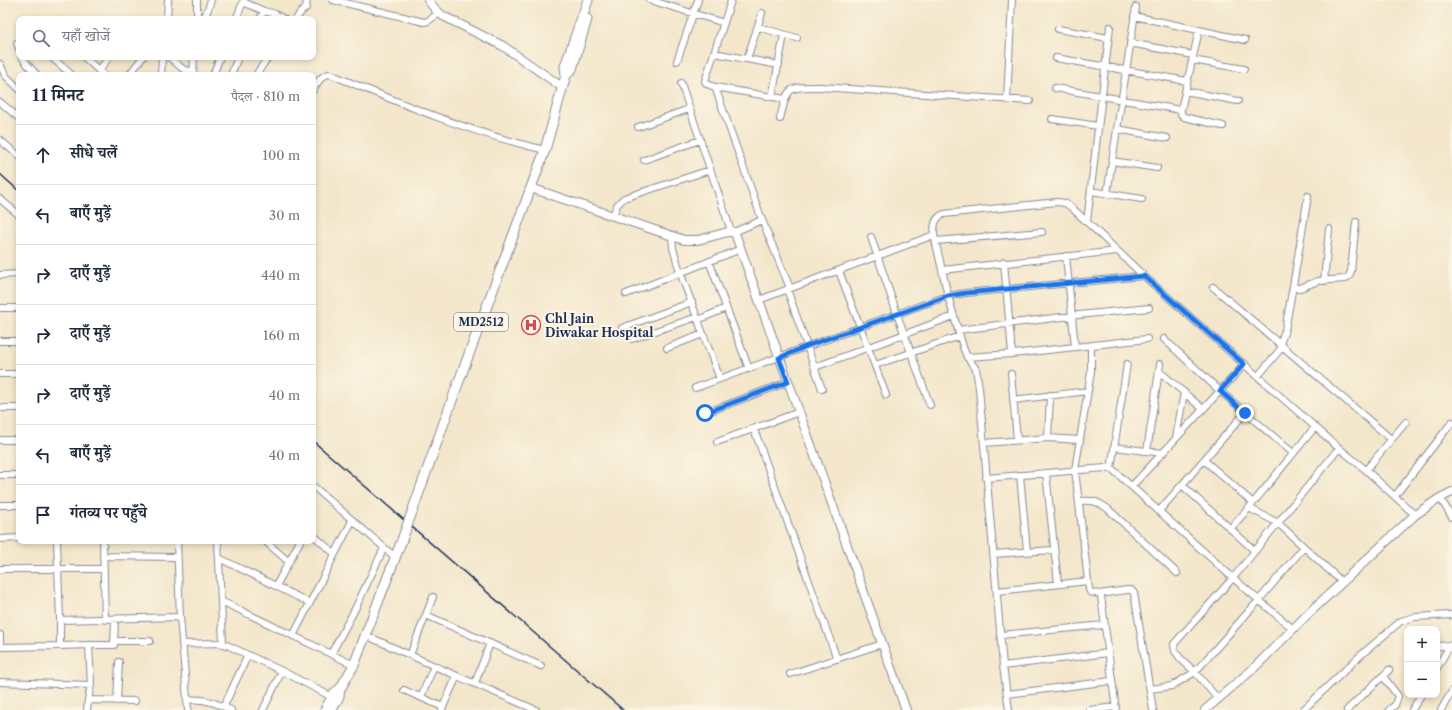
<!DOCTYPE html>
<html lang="hi">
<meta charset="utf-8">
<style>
body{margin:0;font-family:"Libre Caslon Text","Noto Serif Devanagari",serif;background:#f2f2f3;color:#1f2937}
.controls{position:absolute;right:12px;bottom:12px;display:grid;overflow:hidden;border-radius:8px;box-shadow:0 2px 6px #0003}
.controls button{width:36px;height:36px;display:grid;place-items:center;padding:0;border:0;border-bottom:1px solid #e0e1e3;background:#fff;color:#1f2937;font:20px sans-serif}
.stop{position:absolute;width:12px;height:12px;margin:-9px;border:3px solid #1a73e8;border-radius:50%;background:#fff}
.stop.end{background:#1a73e8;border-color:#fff;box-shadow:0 1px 4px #0008}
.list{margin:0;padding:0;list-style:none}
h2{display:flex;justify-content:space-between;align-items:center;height:52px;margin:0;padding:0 16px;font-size:17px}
h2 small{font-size:13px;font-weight:400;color:#747a83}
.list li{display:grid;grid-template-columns:26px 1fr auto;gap:12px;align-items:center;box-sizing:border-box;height:60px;padding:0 16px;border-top:1px solid #e0e1e3}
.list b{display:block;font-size:15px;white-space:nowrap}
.list em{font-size:13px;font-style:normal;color:#747a83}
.icon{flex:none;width:22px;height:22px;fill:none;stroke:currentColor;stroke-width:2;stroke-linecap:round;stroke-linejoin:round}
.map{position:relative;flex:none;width:1452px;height:710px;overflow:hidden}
.search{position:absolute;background:#fff;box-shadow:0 2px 6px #0003;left:16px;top:16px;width:300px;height:44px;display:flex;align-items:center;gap:10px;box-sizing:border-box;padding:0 14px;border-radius:8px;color:#747a83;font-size:15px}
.panel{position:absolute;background:#fff;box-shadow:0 2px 6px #0003;left:16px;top:72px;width:300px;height:472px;border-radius:8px}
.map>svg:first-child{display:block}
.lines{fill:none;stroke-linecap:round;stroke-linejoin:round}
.street-casing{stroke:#878a94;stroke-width:8}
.secondary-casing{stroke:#878a94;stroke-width:10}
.primary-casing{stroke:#878a94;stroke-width:11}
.street{stroke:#fff;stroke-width:6}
.secondary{stroke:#fff;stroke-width:8}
.primary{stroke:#fff;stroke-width:9}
.rail{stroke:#1b2f5e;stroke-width:1.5}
.primary-bridge-casing{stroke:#878a94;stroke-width:11;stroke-linecap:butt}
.primary-bridge{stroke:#fff;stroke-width:9}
.route{stroke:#1a73e8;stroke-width:5}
.labels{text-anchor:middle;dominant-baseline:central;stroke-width:4;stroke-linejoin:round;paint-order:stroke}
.shield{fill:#fcf5e5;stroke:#5e6a86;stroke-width:1}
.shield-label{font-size:11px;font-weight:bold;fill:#1b2f5e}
.poi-label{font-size:12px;font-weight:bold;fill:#1b2f5e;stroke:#fcf5e5;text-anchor:start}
</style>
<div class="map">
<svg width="1452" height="710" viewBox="0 0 1452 710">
<rect width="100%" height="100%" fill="#fcf5e5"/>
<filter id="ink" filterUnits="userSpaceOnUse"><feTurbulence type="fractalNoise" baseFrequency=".025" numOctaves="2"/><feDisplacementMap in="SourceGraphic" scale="8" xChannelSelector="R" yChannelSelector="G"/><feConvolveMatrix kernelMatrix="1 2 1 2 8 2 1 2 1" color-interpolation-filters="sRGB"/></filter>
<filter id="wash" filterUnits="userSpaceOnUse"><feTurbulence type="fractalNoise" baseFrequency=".012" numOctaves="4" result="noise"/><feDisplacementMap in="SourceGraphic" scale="16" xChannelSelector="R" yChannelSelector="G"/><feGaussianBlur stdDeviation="0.9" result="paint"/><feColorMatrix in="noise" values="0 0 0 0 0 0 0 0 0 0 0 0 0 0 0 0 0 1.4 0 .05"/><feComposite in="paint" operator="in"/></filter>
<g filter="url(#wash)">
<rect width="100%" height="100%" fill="#f3e6ca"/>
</g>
<g filter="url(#ink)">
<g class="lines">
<g class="street-casing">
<path id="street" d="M333,0L424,22L428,21L439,13
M650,0L724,23
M731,1L705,81L707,84L715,87L785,99
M243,2L264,11L275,14L284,19
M1134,16L1245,40
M167,19L168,0
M197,19V0
M203,19L207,12L211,0
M236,19L244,0
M260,19L264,11
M296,19L301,12L306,8L307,0
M758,27L797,38
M1058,29L1108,38
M1199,30L1181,110V114L1184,117L1223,126
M17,43L19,49
M1130,43L1193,55
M714,53L779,65
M22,57L27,64L37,75
M51,57L72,75
M84,57L104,75
M169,57L183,69L193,72
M1056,58L1187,81
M747,59L762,13
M1192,60L1244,69
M677,61L698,0
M0,64L5,75L19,89
M99,71L109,57
M129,75L143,57
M161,75L162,57
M193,75L194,57
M213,75L220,57
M231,75L238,57
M256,75L268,57
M681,83L731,231
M715,87L762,220L790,288
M1055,88L1181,110
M313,90C317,83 322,74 330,74C400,103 471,133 545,150
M1185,91L1238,101
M772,97L784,35
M1007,100L1012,0
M0,102L19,118
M780,119C788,86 787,87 820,87L1030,101
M1052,119L1098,126
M638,127L689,109
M1117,129L1167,138
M0,140L19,156
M644,160L700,140
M1112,161L1157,168
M1091,191L1142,199
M1107,194L1136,7
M0,199L19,215
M613,216L617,205L624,198L710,170
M1087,222L1110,27
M734,232L762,220
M672,236L673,248L680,272L720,379
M871,237L897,314L930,405
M936,241L1042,232
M1066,256L1075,347
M709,261L749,369
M1004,262L1012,354
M942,270L1117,251
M839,271L886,395
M0,275L19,274
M1324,281L1329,229
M1213,287L1391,439
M1293,287L1300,288L1318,281L1345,279L1349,276L1351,271L1356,222
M787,289L822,389
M626,294L741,249
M759,300L934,235
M0,308H19
M698,320L726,308
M622,328L692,302
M958,330L1078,315L1149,308
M632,339L697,317
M1164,339L1220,391L1293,453
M0,341H19
M1280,344L1285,330L1293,286L1308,196
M1091,345V372L1075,470L1089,589L1090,592L1099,594L1101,596L1116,710
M667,348L703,334
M967,357L1012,354L1147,339
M875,365L960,336
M815,367L954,316
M1159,371L1203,409
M0,374H19
M1011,374L1017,440
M1258,376L1283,346
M695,388C780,357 863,325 948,296L966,293L1144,276
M1013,400L1088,391
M0,408H19
M705,413L788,382
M754,429L837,659
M1048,438L1050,395
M1176,438L1184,392
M0,440H19
M717,442L799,412
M984,443L1048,438L1079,440
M1114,447L1163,453
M1147,451L1160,364
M1204,460L1253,503
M1111,468L1127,364
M1366,470L1406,422
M1046,473L1058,583
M0,475H19
M1020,475L1027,551
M986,478L1105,468H1111L1233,578L1293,629
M1182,485L1255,551
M313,486L395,557
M1132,486L1245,364
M1395,496L1452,422
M1440,498L1452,517
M1079,501C1093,500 1097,501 1108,509L1177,573
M0,505H19
M1249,508L1278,523L1342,582
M1159,511L1245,413
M1230,529L1249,508L1315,427
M313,535L335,554
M0,539L19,538
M57,541L60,620
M103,541L105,620
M177,541L180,617L188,710
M218,541L223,643
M265,541L289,562
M993,554L1054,550
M103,556L177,557
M219,558L310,603
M0,569H104
M276,586L300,541
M997,591L1088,581
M1099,594L1127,590H1131L1134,593L1153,710
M221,601L354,665
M426,615L541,666
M0,635V647
M365,635L457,676L536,710
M1001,635L1104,625
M293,636L352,521
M115,641H150
M182,644L219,643L227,645L284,672L332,697
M89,645H114L115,620
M60,646L89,645L91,685L88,700L87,710
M1437,646L1452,645
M0,647L60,646V620L180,617
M331,654L355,609L384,548
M410,655L433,597
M1003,666L1108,653
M1437,668L1450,645
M790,674L882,644
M1383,676L1398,696L1395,705L1389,710
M0,682L91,685
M475,683L490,643
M1150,689L1172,686L1195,672L1259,600L1304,547
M404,690L443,707
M1007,694L1111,681
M421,697L434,666
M1218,699L1195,672L1180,658L1175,651L1174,644L1233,578L1339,448
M88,700L135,701
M187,700C204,698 216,703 231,710
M117,701L119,662
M224,706L248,655
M442,709L457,676
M263,710L282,671
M1009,710L1003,666L979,388L976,369L967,357L963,347L948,296L934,235C934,226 934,218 944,214L1057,202L1065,203L1071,207L1144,276L1339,448L1366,470L1415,515
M1089,710L1116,707
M1303,710L1361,655L1401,621L1415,617L1452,615
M1347,710L1389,670
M1412,710L1421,695
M1441,710L1452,691"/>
</g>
<g class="secondary-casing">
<path id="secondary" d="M428,0L435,9L443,16L503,46L562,87
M531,188L684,240H698L728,232H734L736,236L906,710
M1205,710L1253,669L1310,612L1415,515L1440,498L1452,492"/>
</g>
<g class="primary-casing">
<path id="primary" d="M566,75L572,69L587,19
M412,512L456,389L545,150L566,75L565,66L588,0
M325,710L334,693L340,689L354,665L402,540
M332,710L339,696L340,689"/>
</g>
<use href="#street" class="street"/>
<use href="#secondary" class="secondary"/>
<use href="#primary" class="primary"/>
<path class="rail" d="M0,174L19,191
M313,441L623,710"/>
<g class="primary-bridge-casing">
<path id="primary-bridge" d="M402,540L412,512"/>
</g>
<use href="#primary-bridge" class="primary-bridge"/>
</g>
</g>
<g class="lines" filter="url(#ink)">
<path class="route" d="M705,413L788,382L779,358L807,346L948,296L966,293L1144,276L1244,364L1220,391L1245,413"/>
</g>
<defs>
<g id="hospital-ring" transform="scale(1)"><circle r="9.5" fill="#fcf5e5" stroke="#d1495b" stroke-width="1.5"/><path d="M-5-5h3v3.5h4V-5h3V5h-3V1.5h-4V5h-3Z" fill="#d1495b"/></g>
</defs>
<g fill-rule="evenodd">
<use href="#hospital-ring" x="531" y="325"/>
</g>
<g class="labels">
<rect class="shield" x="454" y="313" width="54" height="18" rx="3"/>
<g class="shield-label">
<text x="481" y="322">MD2512</text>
</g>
<g class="poi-label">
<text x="545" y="318">Chl Jain<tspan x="545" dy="14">Diwakar Hospital</tspan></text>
</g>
</g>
</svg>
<div class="controls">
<button>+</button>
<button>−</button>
</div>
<div class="stop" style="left:705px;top:413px"></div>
<div class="stop end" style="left:1245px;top:413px"></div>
<div class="search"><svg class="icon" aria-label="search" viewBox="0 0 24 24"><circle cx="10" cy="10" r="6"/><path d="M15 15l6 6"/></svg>यहाँ खोजें</div>
<section class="panel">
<h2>11 मिनट<small>पैदल · 810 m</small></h2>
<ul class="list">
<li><svg class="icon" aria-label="ahead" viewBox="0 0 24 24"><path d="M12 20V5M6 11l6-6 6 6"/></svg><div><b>सीधे चलें</b></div><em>100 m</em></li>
<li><svg class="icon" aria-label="left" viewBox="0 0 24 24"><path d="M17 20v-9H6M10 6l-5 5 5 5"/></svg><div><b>बाएँ मुड़ें</b></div><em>30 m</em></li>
<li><svg class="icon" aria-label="right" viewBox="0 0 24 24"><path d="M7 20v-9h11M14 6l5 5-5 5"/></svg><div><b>दाएँ मुड़ें</b></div><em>440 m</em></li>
<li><svg class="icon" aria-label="right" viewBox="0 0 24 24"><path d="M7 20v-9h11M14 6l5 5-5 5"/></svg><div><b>दाएँ मुड़ें</b></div><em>160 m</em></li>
<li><svg class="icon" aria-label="right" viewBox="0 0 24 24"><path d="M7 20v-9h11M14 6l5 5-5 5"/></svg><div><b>दाएँ मुड़ें</b></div><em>40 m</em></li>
<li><svg class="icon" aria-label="left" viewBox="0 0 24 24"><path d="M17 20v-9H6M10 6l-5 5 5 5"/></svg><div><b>बाएँ मुड़ें</b></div><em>40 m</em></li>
<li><svg class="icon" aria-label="arrive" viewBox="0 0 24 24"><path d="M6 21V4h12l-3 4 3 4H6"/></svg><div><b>गंतव्य पर पहुँचे</b></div></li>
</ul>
</section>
</div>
